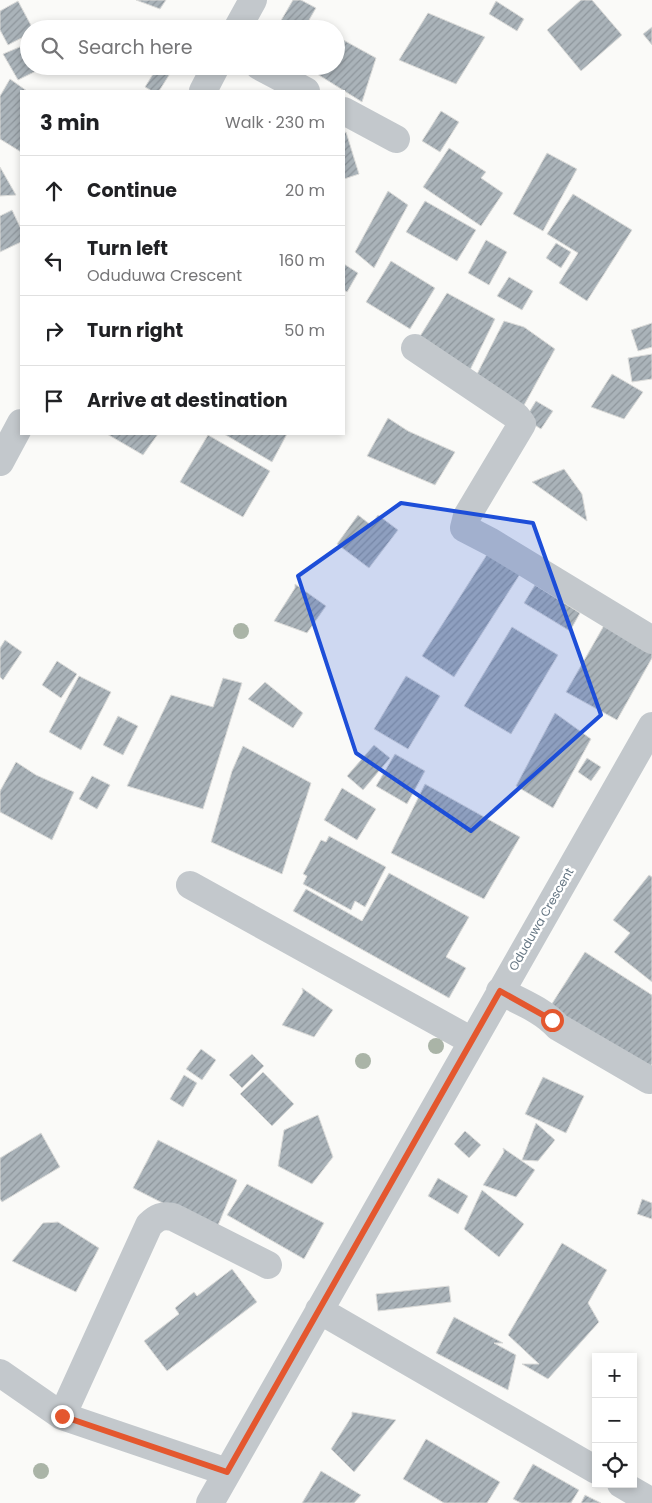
<!DOCTYPE html>
<meta charset="utf-8">
<style>
body{margin:0;font-family:Poppins,sans-serif;background:#f6f6f6;color:#202124}
.controls{position:absolute;right:15px;bottom:15px;display:grid;overflow:hidden;border-radius:0px;box-shadow:0 2px 8px #0003}
.controls button{width:45px;height:45px;display:grid;place-items:center;padding:0;border:0;border-bottom:1px solid #e0e0e0;background:#fff;color:#202124;font:25px sans-serif}
.stop{position:absolute;width:15px;height:15px;margin:-11px;border:4px solid #e4572e;border-radius:50%;background:#fff}
.stop.end{background:#e4572e;border-color:#fff;box-shadow:0 1px 5px #0008}
.list{margin:0;padding:0;list-style:none}
h2{display:flex;justify-content:space-between;align-items:center;height:65px;margin:0;padding:0 20px;font-size:21px}
h2 small{font-size:16px;font-weight:400;color:#757577}
.list li{display:grid;grid-template-columns:32px 1fr auto;gap:15px;align-items:center;box-sizing:border-box;height:70px;padding:0 20px;border-top:1px solid #e0e0e0}
.list b{display:block;font-size:19px;white-space:nowrap}
.list p{margin:0;font-size:16px;white-space:nowrap;color:#757577}
.list em{font-size:16px;font-style:normal;color:#757577}
.icon{flex:none;width:28px;height:28px;fill:none;stroke:currentColor;stroke-width:2;stroke-linecap:round;stroke-linejoin:round}
.map{position:relative;flex:none;width:652px;height:1503px;overflow:hidden}
.search{position:absolute;background:#fff;box-shadow:0 2px 8px #0003;left:20px;top:20px;width:325px;height:55px;display:flex;align-items:center;gap:12px;box-sizing:border-box;padding:0 18px;border-radius:28px;color:#757577;font-size:19px}
.panel{position:absolute;background:#fff;box-shadow:0 2px 8px #0003;left:20px;top:90px;width:325px;height:345px;border-radius:0px}
.map>svg:first-child{display:block}
.building{fill:url(#building-hatch);stroke:#dcdcda}
.lines{fill:none;stroke-linecap:round;stroke-linejoin:round}
.minor{stroke:#c3c8cc;stroke-width:28}
.tree{fill:#aab4a7}
.route{stroke:#e4572e;stroke-width:6}
.marked{fill:#1d4ed8;fill-opacity:0.2;stroke:#1d4ed8;stroke-width:4;stroke-linejoin:round}
.labels{text-anchor:middle;dominant-baseline:central;stroke-width:5;stroke-linejoin:round;paint-order:stroke}
.street-label{font-size:12px;fill:#657683;stroke:#fff}
</style>
<div class="map">
<svg width="652" height="1503" viewBox="0 0 652 1503">
<defs>
<pattern id="building-hatch" width="6" height="6" patternUnits="userSpaceOnUse" patternTransform="scale(1.25)"><rect width="6" height="6" fill="#aab3b9"/><path d="M-1 1l2-2M0 6l6-6M5 7l2-2" fill="none" stroke="#8e969c"/></pattern>
</defs>
<rect width="100%" height="100%" fill="#fafaf8"/>
<path class="building" d="M136,0H166L160,9Z
M293,0H301L316,8L309,20L324,29H276Z
M581,0H592L622,35L581,71L547,30Z
M18,1L33,29H29V34L8,45L0,30V11Z
M496,1L524,19L517,31L489,14Z
M428,13L485,37L456,84L399,60Z
M652,27V45L643,34Z
M336,36L376,58L362,102L314,72L326,66H336Z
M29,43V66H46L18,80L3,54Z
M158,66H162L171,72L159,91H152L145,87Z
M10,79L27,91H21V152L0,139V96Z
M441,111L459,122L440,152L422,141Z
M346,132L359,174L344,179V133Z
M449,148L486,172L481,178L503,193L481,226L423,187Z
M547,153L577,169L543,231L513,214Z
M0,167L16,195L0,196Z
M388,191L408,205L374,268L355,252Z
M573,194L632,230L587,301L559,283L578,253L547,234Z
M425,201L476,230L457,261L406,232Z
M12,210L21,229V242L0,252V216Z
M486,240L507,252L489,285L468,273Z
M556,243L571,252L561,268L546,258Z
M391,261L435,288L410,329L366,302Z
M344,264L358,273L347,292L344,290Z
M509,277L533,291L522,310L497,296Z
M447,293L495,319L469,372L417,341Z
M504,321L524,327L555,349L523,407L475,378Z
M652,323V347L638,351L631,330Z
M652,354V379L632,382L628,358Z
M612,374L643,392L624,419L591,407Z
M536,401L553,411L541,429L525,419Z
M388,418L408,431L455,452L435,485L367,456Z
M107,434H158L143,455Z
M224,434H287L272,462Z
M208,435L270,471L243,517L180,482Z
M564,469L582,494L587,521L532,482Z
M358,515L371,525L378,515L398,530L369,568L337,544Z
M490,550L522,571L454,677L422,656Z
M295,584L326,606L307,633L274,621L295,588Z
M535,585L580,613L570,631L524,603Z
M606,622L652,648V658L617,720L566,692Z
M512,627L558,655L511,734L464,706Z
M5,640L22,652L3,680L0,677V648Z
M57,661L77,674L61,698L42,685Z
M79,676L111,692L81,750L49,732Z
M406,676L440,696L408,749L374,729Z
M223,678L242,683L203,809L127,786L171,695L213,707Z
M265,682L303,713L293,728L248,699Z
M555,713L591,739L553,808L516,786Z
M118,716L138,726L123,755L103,745Z
M374,745L390,758L363,790L347,776Z
M243,746L311,783L282,874L211,842L232,771Z
M395,754L425,771L407,804L376,786Z
M587,758L601,767L591,781L578,772Z
M16,762L36,775L74,792L52,840L0,812V791Z
M92,776L110,785L97,809L79,799Z
M425,784L520,837L484,899L391,853Z
M342,788L376,809L357,840L324,820Z
M329,836L386,867L365,907L355,901L351,910L303,884L307,876L303,874L321,840L326,842Z
M389,873L469,917L446,957L466,968L449,998L293,911L306,889L362,921Z
M649,875L652,877V982L614,952L630,933L613,920Z
M585,952L652,995V1064L644,1076L546,1013Z
M302,988L333,1010L314,1037L282,1025L303,992Z
M201,1049L216,1060L202,1080L186,1069Z
M252,1054L264,1066L242,1088L229,1075Z
M263,1072L294,1104L272,1126L240,1094Z
M184,1075L197,1083L183,1107L170,1099Z
M543,1077L584,1096L566,1133L525,1114Z
M318,1115L333,1157L312,1184L278,1166L284,1130Z
M536,1123L555,1140L538,1161L522,1160Z
M465,1131L481,1145L469,1158L454,1144Z
M41,1133L60,1167L2,1202L0,1199V1158Z
M158,1140L237,1180L216,1230L133,1188Z
M503,1148L535,1170L516,1197L483,1185L504,1152Z
M438,1178L468,1196L458,1214L428,1196Z
M247,1184L324,1223L304,1259L227,1215Z
M482,1190L524,1224L499,1257L464,1229Z
M642,1199L652,1203V1219L637,1214Z
M58,1222L99,1248L76,1292L12,1261L43,1223Z
M562,1243L607,1270L588,1303L599,1322L548,1379L522,1364H539L508,1335Z
M232,1269L257,1302L167,1371L144,1341L179,1314L175,1308L194,1292L197,1296Z
M449,1286L451,1302L378,1311L376,1294Z
M454,1317L503,1343H494L516,1355L508,1390L436,1353Z
M352,1412L396,1420L354,1472L331,1449L352,1416Z
M426,1439L500,1482L487,1503H444L403,1479Z
M533,1464L579,1490L571,1503H521L513,1499Z
M321,1471L361,1495L354,1503H302Z
M585,1495L601,1503H581Z"/>
<g class="lines">
<path class="minor" d="M237,29L253,0
M259,66L306,91
M203,91L216,66
M344,111L396,139
M415,348L516,416L522,424L467,516L464,528L491,542L652,640
M0,462L21,423
M190,885L472,1041
M500,991C519,1001 543,1010 558,1027L649,1080
M319,1310L596,1470
M0,1373L62,1416L227,1472
M62,1416L149,1225C157,1217 162,1215 173,1217L268,1265
M621,1484L652,1502
M210,1503L652,726"/>
</g>
<g class="tree">
<circle cx="241" cy="631" r="8"/>
<circle cx="436" cy="1046" r="8"/>
<circle cx="363" cy="1061" r="8"/>
<circle cx="41" cy="1471" r="8"/>
</g>
<g class="lines">
<path class="route" d="M62,1416L227,1472L500,991L552,1020"/>
</g>
<path class="marked" d="M401,503L533,523L601,715L471,831L356,753L298,576Z"/>
<g class="labels">
<g class="street-label">
<text transform="translate(541 919) rotate(-60)">Oduduwa Crescent</text>
</g>
</g>
</svg>
<div class="controls">
<button>+</button>
<button>−</button>
<button><svg class="icon" aria-label="locate" viewBox="0 0 24 24"><circle cx="12" cy="12" r="6"/><path d="M12 2v4M12 18v4M2 12h4M18 12h4"/></svg></button>
</div>
<div class="stop" style="left:552px;top:1020px"></div>
<div class="stop end" style="left:62px;top:1416px"></div>
<div class="search"><svg class="icon" aria-label="search" viewBox="0 0 24 24"><circle cx="10" cy="10" r="6"/><path d="M15 15l6 6"/></svg>Search here</div>
<section class="panel">
<h2>3 min<small>Walk · 230 m</small></h2>
<ul class="list">
<li><svg class="icon" aria-label="ahead" viewBox="0 0 24 24"><path d="M12 20V5M6 11l6-6 6 6"/></svg><div><b>Continue</b></div><em>20 m</em></li>
<li><svg class="icon" aria-label="left" viewBox="0 0 24 24"><path d="M17 20v-9H6M10 6l-5 5 5 5"/></svg><div><b>Turn left</b><p>Oduduwa Crescent</p></div><em>160 m</em></li>
<li><svg class="icon" aria-label="right" viewBox="0 0 24 24"><path d="M7 20v-9h11M14 6l5 5-5 5"/></svg><div><b>Turn right</b></div><em>50 m</em></li>
<li><svg class="icon" aria-label="arrive" viewBox="0 0 24 24"><path d="M6 21V4h12l-3 4 3 4H6"/></svg><div><b>Arrive at destination</b></div></li>
</ul>
</section>
</div>
